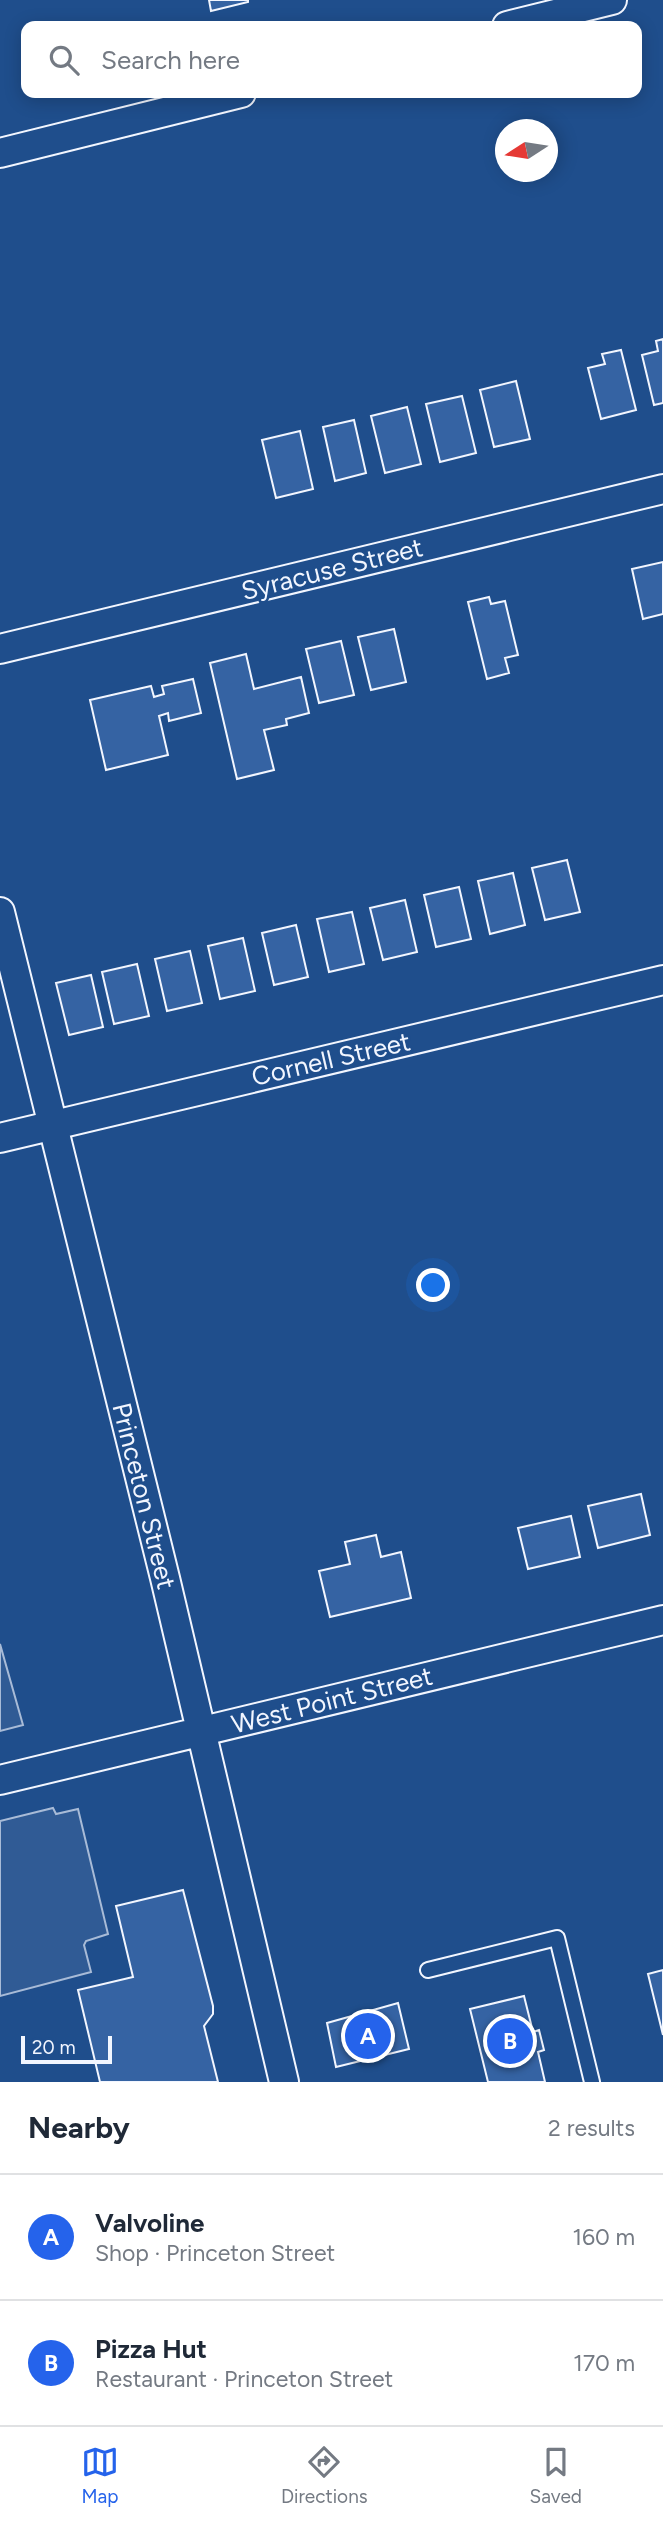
<!DOCTYPE html>
<meta charset="utf-8">
<style>
body{margin:0;font-family:Figtree,sans-serif;background:#f2f2f3;color:#1f2937}
.compass{position:absolute;left:495px;top:119px;width:63px;height:63px;border-radius:50%;background:#fff;box-shadow:0 4px 18px #0003;rotate:258deg}
.scale{position:absolute;left:21px;bottom:18px;width:91px;box-sizing:border-box;padding-left:7px;border:4px solid #f2f6ff;border-top:0;font-size:19px;line-height:24px;white-space:nowrap;color:#f2f6ff;-webkit-text-stroke:5px #1f4e8c;paint-order:stroke}
.you{position:absolute;left:434px;top:1286px;width:24px;height:24px;margin:-18px;border:5px solid #fff;border-radius:50%;background:#1a73e8;box-shadow:0 0 0 10px #1a73e833}
.badge{display:grid;place-items:center;width:46px;height:46px;border-radius:50%;background:#2563eb;color:#fff;font-size:23px;font-weight:700}
.pin{position:absolute;translate:-50% -50%;border:4px solid #fff;box-shadow:0 2px 7px #0006}
.list{margin:0;padding:0;list-style:none}
h2{display:flex;justify-content:space-between;align-items:center;height:91px;margin:0;padding:0 28px;font-size:30px}
h2 small{font-size:23px;font-weight:400;color:#747a83}
.list li{display:grid;grid-template-columns:46px 1fr auto;gap:21px;align-items:center;box-sizing:border-box;height:126px;padding:0 28px;border-top:2px solid #e0e1e3}
.list b{display:block;font-size:26px;white-space:nowrap}
.list p{margin:0;font-size:23px;white-space:nowrap;color:#747a83}
.list em{font-size:23px;font-style:normal;color:#747a83}
.icon{flex:none;width:38px;height:38px;fill:none;stroke:currentColor;stroke-width:2;stroke-linecap:round;stroke-linejoin:round}
.map{position:relative;flex:none;width:663px;height:2082px;overflow:hidden}
.search{position:absolute;background:#fff;box-shadow:0 4px 18px #0003;left:21px;right:21px;top:21px;height:77px;display:flex;align-items:center;gap:18px;box-sizing:border-box;padding:0 24px;border-radius:14px;color:#747a83;font-size:26px}
.sheet{height:343px;background:#fff}
nav{display:flex;justify-content:space-around;align-items:center;box-sizing:border-box;height:98px;border-top:2px solid #e0e1e3;background:#fff;font-size:19px;color:#747a83}
nav a{display:grid;justify-items:center;gap:4px}
nav .on{color:#2563eb}
.map>svg:first-child{display:block}
.built{fill:#305b95;stroke:#a8bbd7;stroke-width:2}
.building{fill:#3563a3;stroke:#f2f6ff;stroke-width:2}
.lines{fill:none;stroke-linecap:round;stroke-linejoin:round}
.lane-casing{stroke:#f2f6ff;stroke-width:18}
.street-casing{stroke:#f2f6ff;stroke-width:32}
.lane{stroke:#1f4e8c;stroke-width:14}
.street{stroke:#1f4e8c;stroke-width:28}
.labels{text-anchor:middle;dominant-baseline:central;stroke-width:5;stroke-linejoin:round;paint-order:stroke}
.street-label{font-size:26px;fill:#f2f6ff;stroke:#1f4e8c}
</style>
<div class="map">
<svg width="663" height="2082" viewBox="0 0 663 2082">
<rect width="100%" height="100%" fill="#1f4e8c"/>
<path class="built" d="M0,1644L23,1725L0,1731Z
M53,1808L56,1814L78,1809L108,1934L86,1941L84,1945L91,1972L0,1996V1821Z"/>
<path class="building" d="M209,0H248V2L211,11Z
M663,339V403L654,405L642,355L658,351L656,341Z
M621,350L636,410L601,419L588,368L605,364L602,354Z
M516,381L530,439L494,447L480,390Z
M462,396L476,453L440,462L426,404Z
M407,407L421,464L385,473L371,416Z
M354,420L366,473L335,481L323,427Z
M300,431L313,489L276,498L262,440Z
M663,562V614L643,619L632,569Z
M489,597L491,604L505,601L518,655L505,658L509,673L487,679L468,602Z
M394,629L406,682L371,690L358,637Z
M341,641L354,695L319,703L306,649Z
M246,654L254,689L301,677L309,713L286,719L287,725L264,730L274,770L237,779L210,663Z
M193,679L201,713L169,721L168,713L159,716L168,755L106,770L90,700L151,686L154,697L164,694L162,686Z
M567,860L580,912L545,920L532,868Z
M513,873L525,925L490,934L478,881Z
M459,887L471,939L436,947L424,895Z
M405,900L417,952L383,960L370,908Z
M352,912L364,964L329,972L317,919Z
M296,925L308,977L274,985L262,933Z
M243,938L255,991L220,999L208,946Z
M190,951L202,1003L167,1011L155,959Z
M137,964L149,1016L114,1024L102,972Z
M91,975L103,1027L69,1035L56,983Z
M641,1494L650,1535L598,1548L588,1506Z
M571,1516L580,1557L528,1569L518,1528Z
M376,1535L381,1557L401,1552L411,1598L330,1617L319,1571L350,1564L345,1542Z
M183,1890L213,2006V2014L204,2026L218,2082H100L78,1990L133,1977L116,1906Z
M663,1970V2035L648,1974Z
M524,1996L533,2032L539,2030L544,2050L538,2052L545,2082H488L470,2009Z
M398,2003L409,2049L336,2067L327,2023Z"/>
<g class="lines">
<g class="lane-casing">
<path id="lane" d="M428,1970L557,1938L592,2082"/>
</g>
<g class="street-casing">
<path id="street" d="M507,26L612,0
M0,153L241,93
M0,649L663,489
M0,912L165,1578L284,2082
M0,1138L663,980
M0,1780L663,1620"/>
</g>
<use href="#lane" class="lane"/>
<use href="#street" class="street"/>
</g>
<g class="labels">
<g class="street-label">
<text transform="translate(332 569) rotate(-14)">Syracuse Street</text>
<text transform="translate(331 1059) rotate(-13)">Cornell Street</text>
<text transform="translate(144 1496) rotate(76)">Princeton Street</text>
<text transform="translate(332 1700) rotate(-14)">West Point Street</text>
</g>
</g>
</svg>
<svg class="compass" viewBox="-18 -18 36 36"><path d="M0-13l5 13h-10z" fill="#e53935"/><path d="M0 13l5-13h-10z" fill="#747a83"/></svg>
<div class="scale">20 m</div>
<div class="you"></div>
<div class="pin badge" style="left:368px;top:2036px">A</div>
<div class="pin badge" style="left:510px;top:2041px">B</div>
<div class="search"><svg class="icon" aria-label="search" viewBox="0 0 24 24"><circle cx="10" cy="10" r="6"/><path d="M15 15l6 6"/></svg>Search here</div>
</div>
<section class="sheet">
<h2>Nearby<small>2 results</small></h2>
<ul class="list">
<li><span class="badge">A</span><div><b>Valvoline</b><p>Shop · Princeton Street</p></div><em>160 m</em></li>
<li><span class="badge">B</span><div><b>Pizza Hut</b><p>Restaurant · Princeton Street</p></div><em>170 m</em></li>
</ul>
</section>
<nav>
<a class="on"><svg class="icon" aria-label="map" viewBox="0 0 24 24"><path d="M3 6l6-2 6 2 6-2v14l-6 2-6-2-6 2zM9 4v14M15 6v14"/></svg>Map</a>
<a><svg class="icon" aria-label="directions" viewBox="0 0 24 24"><path d="M12 3l9 9-9 9-9-9zM9 14v-3h6M13 9l2 2-2 2"/></svg>Directions</a>
<a><svg class="icon" aria-label="saved" viewBox="0 0 24 24"><path d="M7 4h10v16l-5-4-5 4z"/></svg>Saved</a>
</nav>
